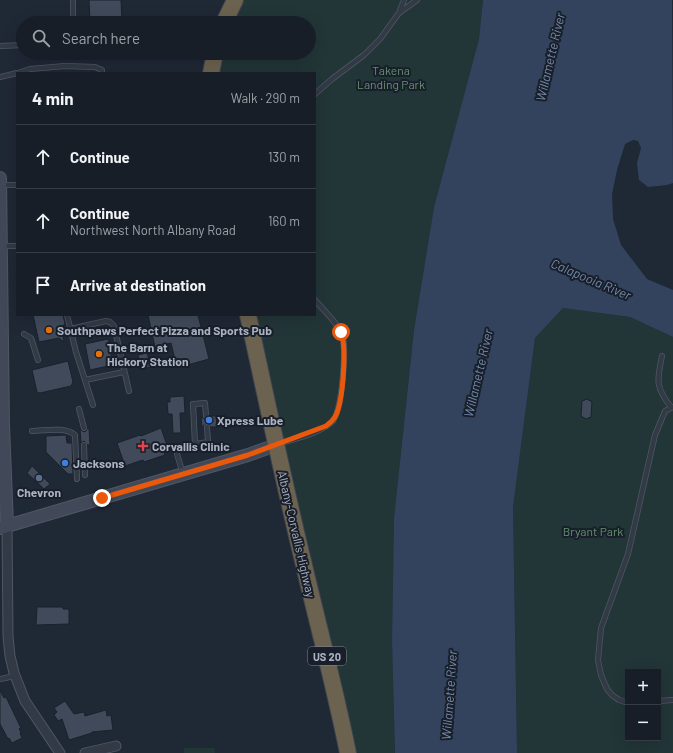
<!DOCTYPE html>
<meta charset="utf-8">
<style>
body{margin:0;font-family:Barlow,sans-serif;background:#202730;color:#f1f3f6}
.controls{position:absolute;right:12px;bottom:12px;display:grid;overflow:hidden;border-radius:0px;box-shadow:0 4px 16px #0002}
.controls button{width:36px;height:36px;display:grid;place-items:center;padding:0;border:0;border-bottom:1px solid #363c45;background:#171e28;color:#f1f3f6;font:20px sans-serif}
.stop{position:absolute;width:12px;height:12px;margin:-9px;border:3px solid #ea580c;border-radius:50%;background:#fff}
.stop.end{background:#ea580c;border-color:#fff;box-shadow:0 1px 4px #0008}
.list{margin:0;padding:0;list-style:none}
h2{display:flex;justify-content:space-between;align-items:center;height:52px;margin:0;padding:0 16px;font-size:17px}
h2 small{font-size:13px;font-weight:400;color:#9ea2a8}
.list li{display:grid;grid-template-columns:26px 1fr auto;gap:12px;align-items:center;box-sizing:border-box;height:64px;padding:0 16px;border-top:1px solid #363c45}
.list b{display:block;font-size:15px;white-space:nowrap}
.list p{margin:0;font-size:13px;white-space:nowrap;color:#9ea2a8}
.list em{font-size:13px;font-style:normal;color:#9ea2a8}
.icon{flex:none;width:22px;height:22px;fill:none;stroke:currentColor;stroke-width:2;stroke-linecap:round;stroke-linejoin:round}
.map{position:relative;flex:none;width:673px;height:753px;overflow:hidden}
.search{position:absolute;background:#171e28;box-shadow:0 4px 16px #0002;left:16px;top:16px;width:300px;height:44px;display:flex;align-items:center;gap:10px;box-sizing:border-box;padding:0 14px;border-radius:22px;color:#9ea2a8;font-size:15px}
.panel{position:absolute;background:#171e28;box-shadow:0 4px 16px #0002;left:16px;top:72px;width:300px;height:244px;border-radius:0px}
.map>svg:first-child{display:block}
.green{fill:#223537;fill-rule:evenodd}
.water{fill:#33435d}
.building{fill:#404a5a;stroke:#1a212c}
.lines{fill:none;stroke-linecap:round;stroke-linejoin:round}
.lane-casing{stroke:#505764;stroke-width:6}
.street-casing{stroke:#505764;stroke-width:11}
.secondary-casing{stroke:#505764;stroke-width:14}
.highway-casing{stroke:#3d4450;stroke-width:18}
.lane{stroke:#323a46;stroke-width:4.5}
.street{stroke:#323a46;stroke-width:9}
.secondary{stroke:#414959;stroke-width:12}
.highway{stroke:#6c6250;stroke-width:16}
.route{stroke:#ea580c;stroke-width:5}
.food-dot{fill:#e8710a;stroke:#181f2a;stroke-width:1.5}
.shop-dot{fill:#3f7fe0;stroke:#181f2a;stroke-width:1.5}
.health-dot{fill:#e0444e;stroke:#181f2a;stroke-width:1.5}
.service-dot{fill:#5c6f8a;stroke:#181f2a;stroke-width:1.5}
.labels{text-anchor:middle;dominant-baseline:central;stroke-width:4;stroke-linejoin:round;paint-order:stroke}
.shield{fill:#181f2a;stroke:#808795;stroke-width:1}
.shield-label{font-size:11px;font-weight:bold;fill:#acb4c3}
.park-label{font-size:12px;fill:#659271;stroke:#181f2a}
.poi-label{font-size:12px;font-weight:bold;fill:#acb4c3;stroke:#181f2a;text-anchor:start}
.street-label{font-size:12px;fill:#acb4c3;stroke:#181f2a}
.water-label{font-size:13px;font-style:italic;fill:#748aab;stroke:#181f2a}
</style>
<div class="map">
<svg width="673" height="753" viewBox="0 0 673 753">
<rect width="100%" height="100%" fill="#1f2835"/>
<path class="green" d="M236,0H483L479,39L434,207L414,330L394,518L392,641L395,753H353L289,461L280,463L248,315H315V73H213L216,53H309V23H226Z
M563,308L630,317L673,337V753H517L513,507L535,338ZM628,672H658V738H628Z
M184,748H214L215,753H184Z"/>
<path class="water" d="M483,0H672L673,183L667,185L648,187L639,180L637,163L641,148L638,141L633,140L625,144L617,170L612,194L613,219L621,245L647,279L673,290V337L630,317L563,308L535,338L513,507L517,753H395L392,641L394,518L414,330L434,207L479,39Z"/>
<path class="building" d="M89,0H121L122,23H90Z
M33,315H63L65,324L61,327L64,342L59,338L39,342Z
M148,315H198L209,359L177,368L171,343L155,347Z
M108,339L113,365L90,370L85,344Z
M147,353L151,367L141,369L138,355Z
M68,361L73,382L71,386L40,393L37,392L32,370Z
M184,396L185,413H180L181,433H173L172,414H168L167,402H170V397Z
M587,399L592,402L591,417L586,419L581,416L582,401Z
M210,416H216L217,427H211L207,423L202,427L201,417L206,420L208,419Z
M88,428H89L90,445H88L84,441L81,443L80,429L82,431L85,432Z
M161,428L168,448L163,449L165,455L144,462L143,460L125,466L117,443L140,435L141,436Z
M66,435L67,443H72L73,474H68L46,452V436Z
M32,466L50,484L44,489L27,473Z
M37,607H63V609H69V624L36,625Z
M0,690L4,698L6,697L21,728L19,729L21,732L20,733L22,738L12,743L9,738L8,739L0,724Z
M65,701L74,714L84,712L85,716L106,710L107,716L111,715L113,730L92,732V733L69,740L62,719L58,721L54,715L57,712L54,708Z"/>
<g class="lines">
<g class="lane-casing">
<path id="lane" d="M399,13L404,0
M73,23V0
M0,46L23,45
M18,73L30,69L65,66L95,67L102,70V73
M0,77L17,73
M315,94L332,79L364,55L380,39L399,13L417,0
M2,185H17
M1,246H17
M67,315L76,352L93,405
M70,329L106,321L110,322L114,326L129,391
M24,334L31,338L38,360
M662,356C657,380 655,387 671,407
M85,380L124,372
M79,409L84,428
M32,431C45,431 64,426 75,435L77,479
M195,444L193,404L205,403L206,416
M278,444C293,439 321,433 332,422C342,412 347,347 342,334C337,322 324,311 315,300
M84,445L85,475
M183,474L177,454L178,447L208,442L207,427
M0,679L15,676
M658,701L673,700
M628,703L619,700L612,695L607,689L601,675L598,660L601,628L628,554L655,435L665,411L673,407"/>
</g>
<g class="street-casing">
<path id="street" d="M7,525L8,636L10,656L14,673L25,701L60,753
M85,753L116,746"/>
</g>
<g class="secondary-casing">
<path id="secondary" d="M0,178L3,425L7,525
M0,528L248,455L276,445"/>
</g>
<g class="highway-casing">
<path id="highway" d="M224,23L235,0
M211,73L215,53
M248,315C266,397 283,479 303,561C318,625 335,688 348,753"/>
</g>
<use href="#lane" class="lane"/>
<use href="#street" class="street"/>
<use href="#secondary" class="secondary"/>
<use href="#highway" class="highway"/>
</g>
<g class="lines">
<path class="route" d="M102,498L248,455L326,426C330,423 334,420 336,415C343,400 347,347 341,332"/>
</g>
<g class="food-dot">
<circle cx="49" cy="330" r="4"/>
<circle cx="99" cy="354" r="4"/>
</g>
<g class="shop-dot">
<circle cx="209" cy="420" r="4"/>
<circle cx="65" cy="463" r="4"/>
</g>
<path class="health-dot" d="M141 440h4v4h4v4h-4v4h-4v-4h-4v-4h4z"/>
<circle class="service-dot" cx="39" cy="478" r="4"/>
<g class="labels">
<rect class="shield" x="308" y="647" width="38" height="18" rx="3"/>
<g class="shield-label">
<text x="327" y="656">US 20</text>
</g>
<g class="park-label">
<text x="391" y="70">Takena<tspan x="391" dy="14">Landing Park</tspan></text>
<text x="593" y="531">Bryant Park</text>
</g>
<g class="poi-label">
<text x="57" y="330">Southpaws Perfect Pizza and Sports Pub</text>
<text x="107" y="347">The Barn at<tspan x="107" dy="14">Hickory Station</tspan></text>
<text x="217" y="420">Xpress Lube</text>
<text x="152" y="446">Corvallis Clinic</text>
<text x="73" y="463">Jacksons</text>
<text x="39" y="492" text-anchor="middle">Chevron</text>
</g>
<g class="street-label">
<text transform="translate(297 534) rotate(77)">Albany-Corvallis Highway</text>
</g>
<g class="water-label">
<text transform="translate(550 57) rotate(-77)">Willamette River</text>
<text transform="translate(591 279) rotate(23)">Calapooia River</text>
<text transform="translate(478 373) rotate(-77)">Willamette River</text>
<text transform="translate(449 695) rotate(-86)">Willamette River</text>
</g>
</g>
</svg>
<div class="controls">
<button>+</button>
<button>−</button>
</div>
<div class="stop" style="left:341px;top:332px"></div>
<div class="stop end" style="left:102px;top:498px"></div>
<div class="search"><svg class="icon" aria-label="search" viewBox="0 0 24 24"><circle cx="10" cy="10" r="6"/><path d="M15 15l6 6"/></svg>Search here</div>
<section class="panel">
<h2>4 min<small>Walk · 290 m</small></h2>
<ul class="list">
<li><svg class="icon" aria-label="ahead" viewBox="0 0 24 24"><path d="M12 20V5M6 11l6-6 6 6"/></svg><div><b>Continue</b></div><em>130 m</em></li>
<li><svg class="icon" aria-label="ahead" viewBox="0 0 24 24"><path d="M12 20V5M6 11l6-6 6 6"/></svg><div><b>Continue</b><p>Northwest North Albany Road</p></div><em>160 m</em></li>
<li><svg class="icon" aria-label="arrive" viewBox="0 0 24 24"><path d="M6 21V4h12l-3 4 3 4H6"/></svg><div><b>Arrive at destination</b></div></li>
</ul>
</section>
</div>
